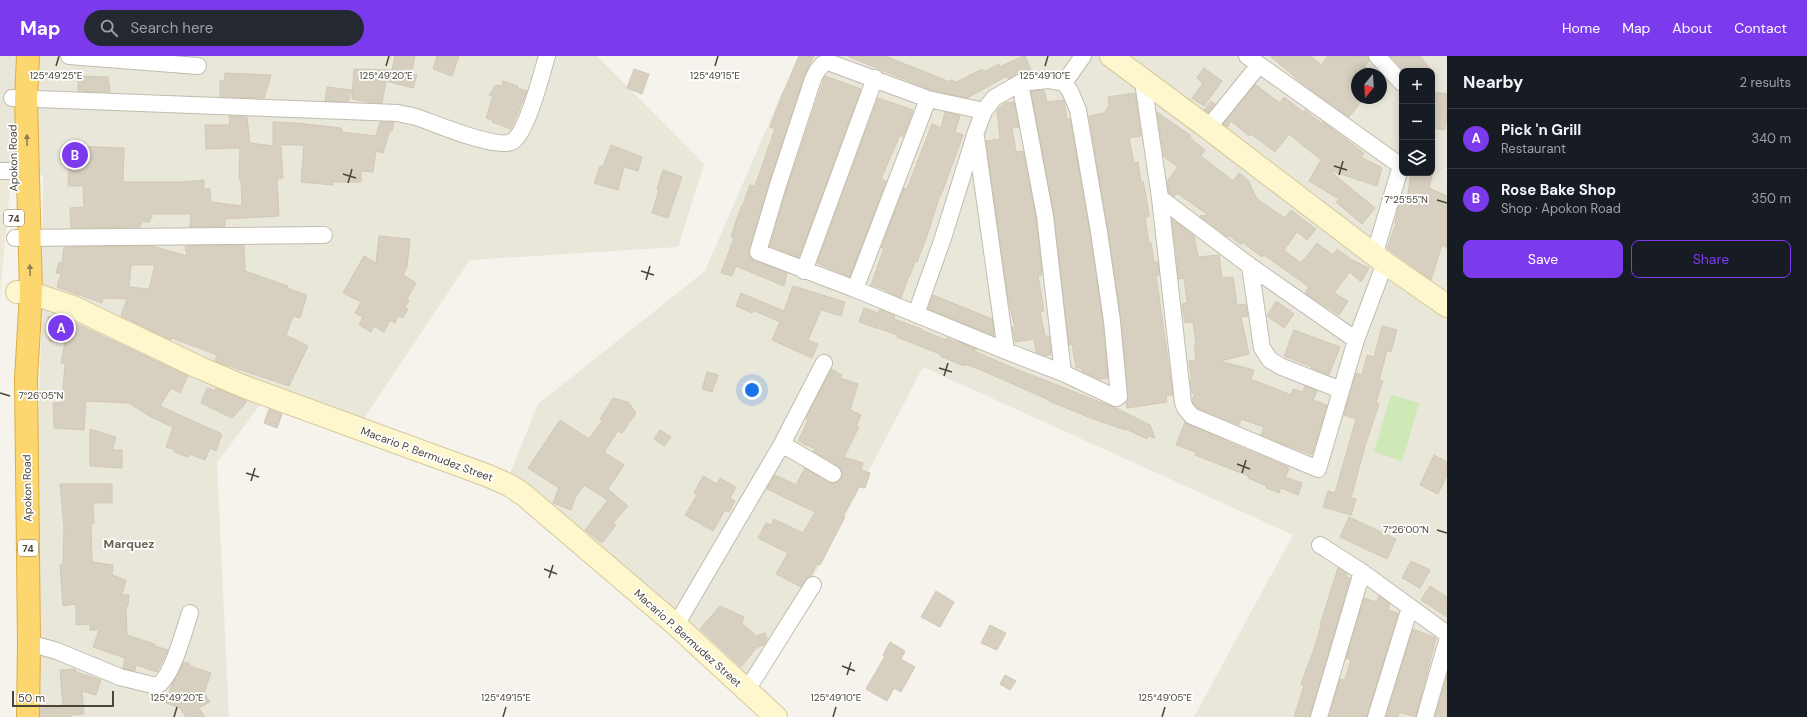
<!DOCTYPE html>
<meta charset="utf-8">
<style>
body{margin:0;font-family:"DM Sans",sans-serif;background:#242831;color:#f1f3f6}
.controls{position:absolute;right:12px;top:12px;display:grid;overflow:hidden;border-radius:8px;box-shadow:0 2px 10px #0003}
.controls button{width:36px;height:36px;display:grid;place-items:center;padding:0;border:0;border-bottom:1px solid #363941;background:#171b24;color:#f1f3f6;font:20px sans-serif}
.compass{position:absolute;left:1351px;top:12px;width:36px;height:36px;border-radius:50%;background:#171b24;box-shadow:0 2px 10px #0003;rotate:198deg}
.scale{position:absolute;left:12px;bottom:10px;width:102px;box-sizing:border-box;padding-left:4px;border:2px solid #4a4539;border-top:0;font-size:11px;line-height:14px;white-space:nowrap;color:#4a4539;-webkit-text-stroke:3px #fff;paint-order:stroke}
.you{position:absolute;left:752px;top:334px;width:14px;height:14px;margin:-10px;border:3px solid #fff;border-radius:50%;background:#1a73e8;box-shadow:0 0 0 6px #1a73e833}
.badge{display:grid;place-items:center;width:26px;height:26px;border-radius:50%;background:#7c3aed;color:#fff;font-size:13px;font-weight:700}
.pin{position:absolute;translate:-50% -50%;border:2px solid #fff;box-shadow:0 1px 4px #0006}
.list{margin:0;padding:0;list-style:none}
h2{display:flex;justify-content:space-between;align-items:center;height:52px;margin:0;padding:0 16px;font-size:17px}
h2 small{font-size:13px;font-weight:400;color:#9ea1a6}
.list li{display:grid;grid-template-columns:26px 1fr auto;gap:12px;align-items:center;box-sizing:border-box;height:60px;padding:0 16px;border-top:1px solid #363941}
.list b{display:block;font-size:15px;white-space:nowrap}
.list p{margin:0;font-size:13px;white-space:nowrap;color:#9ea1a6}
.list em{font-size:13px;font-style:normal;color:#9ea1a6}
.actions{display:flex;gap:8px;padding:12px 16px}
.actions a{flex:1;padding:9px 0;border:1px solid #7c3aed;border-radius:8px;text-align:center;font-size:14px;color:#7c3aed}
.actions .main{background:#7c3aed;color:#fff}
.icon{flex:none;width:22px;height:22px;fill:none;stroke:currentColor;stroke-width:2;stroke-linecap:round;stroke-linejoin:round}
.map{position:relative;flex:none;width:1447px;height:661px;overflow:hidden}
header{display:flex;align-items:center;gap:24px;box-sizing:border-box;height:56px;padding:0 20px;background:#7c3aed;color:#fff}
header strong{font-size:19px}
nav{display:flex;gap:22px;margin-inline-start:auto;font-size:14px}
.search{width:280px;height:36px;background:#242831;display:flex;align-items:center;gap:10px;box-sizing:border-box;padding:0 14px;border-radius:22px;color:#9ea1a6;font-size:15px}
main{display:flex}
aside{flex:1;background:#171b24}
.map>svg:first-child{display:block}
.residential{fill:#e9e6da;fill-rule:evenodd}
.education{fill:#eee9d6}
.green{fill:#cee9b5}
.building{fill:#d7d0c1;stroke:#d2c8b4;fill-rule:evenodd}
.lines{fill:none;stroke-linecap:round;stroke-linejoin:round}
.street-casing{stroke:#c1bcae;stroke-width:18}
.secondary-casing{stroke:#d4c99c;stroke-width:24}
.highway-casing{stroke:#ddae3f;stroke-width:24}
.street{stroke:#fff;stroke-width:16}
.secondary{stroke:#fef6cd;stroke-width:22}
.highway{stroke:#fcd770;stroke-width:22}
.oneway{fill:#917f4f}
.ticks{fill:none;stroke:#4a4539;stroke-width:1.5}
.labels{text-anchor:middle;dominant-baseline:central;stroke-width:3.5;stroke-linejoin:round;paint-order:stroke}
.shield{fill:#fff;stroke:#807d74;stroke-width:1}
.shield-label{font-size:10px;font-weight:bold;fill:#4a4539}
.street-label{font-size:11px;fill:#4a4539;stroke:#fff}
.neighbourhood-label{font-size:12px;font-weight:bold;fill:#6d6350;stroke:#fff}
.ticks-label{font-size:10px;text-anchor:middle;fill:#4a4539;stroke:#fff;stroke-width:3.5;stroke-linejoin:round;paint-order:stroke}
</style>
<header>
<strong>Map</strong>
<div class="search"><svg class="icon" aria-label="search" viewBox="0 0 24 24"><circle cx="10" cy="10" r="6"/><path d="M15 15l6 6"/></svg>Search here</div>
<nav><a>Home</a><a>Map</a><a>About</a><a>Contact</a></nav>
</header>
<main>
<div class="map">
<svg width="1447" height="661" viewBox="0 0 1447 661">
<rect width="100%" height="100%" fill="#f5f3ec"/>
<path class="residential" d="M0,0H597L704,108L678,191L470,204L359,370L267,339L217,407L229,661H30L42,245L43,119L11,121L0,119Z
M798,0H1447V661H1194L1293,479L923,311L752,638L505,430L538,348L705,215ZM1402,15H1432V117H1402ZM1357,18H1381V42H1357Z"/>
<path class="education" d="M0,119L11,121L0,242Z"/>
<path class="green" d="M1391,339L1419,347L1402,405L1374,396Z"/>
<path class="building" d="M395,0H415L411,18L417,19L413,32L386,25L382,47L368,46L352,43L354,13L392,14Z
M437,0H459L452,20L433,13Z
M799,0H814L804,20L769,126L749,194V198L754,205L787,217L784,230L736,210L732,220L721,217L734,182L731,181L735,168L742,149H743L750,129L754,130L756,127L775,73L770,71L783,36H784Z
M849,0H885L950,26L951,24L957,26L982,13L984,16L999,8L1000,11L1023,0H1025L1032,16L1018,18L1008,23L1007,20L967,42L931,34L849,1Z
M1270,0H1311L1321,9L1328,0H1368L1369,5L1364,10L1376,18H1357V42H1364L1349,61L1307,31Z
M1390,0H1420L1432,15H1404Z
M1204,12L1222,25L1204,50L1192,42L1203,27L1197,22Z
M634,13L649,18L642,38L627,32Z
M225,17L271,19L264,42L220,41V25H224Z
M78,20L108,21L110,36L78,35Z
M825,20L861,33L799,201H797L770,190L787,132Z
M503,25L518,30V32L527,35L511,73L492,66L493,64L486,62L493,40L489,39L496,29L502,30Z
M1255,28L1280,47L1284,41L1303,56L1305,54L1321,67L1323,66L1364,97L1361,101L1382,112L1377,130L1329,114L1375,152L1362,168L1336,146L1339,143L1309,125L1321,104L1289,78L1275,96L1251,78L1249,80L1231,65L1227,71L1223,68Z
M327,31L352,34L348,46L325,45Z
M1044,34L1047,46L1064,44L1067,63H1070L1090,177L1103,266L1108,322L1099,323L1082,315L1081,312H1076L1072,288L1069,289L1054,158L1031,35Z
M1435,36L1447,38V60L1445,74L1432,72V54Z
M1135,37L1141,80L1129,82L1134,107L1138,106L1141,126L1143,125L1146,140L1149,160L1145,161L1149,187H1151L1154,206H1158L1159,219H1156L1173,339L1166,340L1167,346L1127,352L1126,345L1128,339L1121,264L1108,174L1089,60L1104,57L1109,50L1108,41Z
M878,42L913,54L903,81L900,79L881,123L886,125L850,221L817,207Z
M1211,45L1215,48L1208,57L1204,54Z
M1014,46L1019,71L1012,72L1016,96L1023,95L1036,161L1042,219H1038L1044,255L1040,256L1045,280H1049L1051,298L1046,300L1036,296L1034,283L1015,286L1012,271L1015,272L1008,242L986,85L1000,83L997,54L1005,47Z
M945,56L960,60L955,76L963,79L941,139H940L927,180L917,206L915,205L910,220H909L901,242L886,235V234L871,229L884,192H881L904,132L907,133L932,68L941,72Z
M1157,56L1191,80L1190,82L1205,94L1201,100L1233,125L1239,117L1248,124L1257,143L1285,162L1291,154L1316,173L1307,184L1297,176L1284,194L1301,207L1317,187L1333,199L1337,193L1352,204L1369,212L1361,226L1350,216L1334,237L1348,245L1339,259L1305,237L1309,231L1277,208L1264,199L1262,201L1242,186L1241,189L1229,179L1228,181L1200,160L1208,159L1177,137L1174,141L1169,137L1167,125L1178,111L1164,101Z
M229,60L247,61L250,87L281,91L283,122L277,123L279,160L225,163V170L190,171L191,158H152V162H150V166H142L140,171L71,172L70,152L84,151L83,130H68L70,90L124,92L123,126H182L204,124V133H210L211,146L242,150L241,123H239L240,92L206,93L205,69H230Z
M273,66L297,67L341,72L342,76L376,80L380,66H394L392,75L390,74L383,97L376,95L373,116L361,115V126H333V129L301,126L304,89H273Z
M611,89L642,101L638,115L624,111L618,134L594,127L600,110L603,111Z
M663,114L682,121L668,162L652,157L659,134L657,133Z
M1411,117H1433L1429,132L1447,140V192L1442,189L1431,224L1387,192L1396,168L1395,167L1400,145L1407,146Z
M1172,163L1194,180L1198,201L1219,199L1222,222L1233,221L1237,249L1246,248L1248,260L1241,261L1249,298L1220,305L1254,314L1251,323L1291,339L1293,333L1303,336L1305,330L1317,335L1313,344L1327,349L1312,399L1261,379L1264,371L1241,363L1239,369L1198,352L1193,347L1192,344L1195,337H1192L1190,323H1192L1189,305L1196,304L1194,289H1196L1193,266L1185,267L1182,248L1187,247L1184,222L1179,223Z
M379,180L410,183L407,211L403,219L416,227L407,243L409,244L405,251L408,253L403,262L398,260L395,267L390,264L384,276L374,270L371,276L359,269L363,261L355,257L361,246L343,237L364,200L376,207Z
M244,189L245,215L288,230L287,232L307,239L300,262L293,260L286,279L308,290L289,330L223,308L215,305L217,299L172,282L171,284L121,260L127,243L103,242L102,247L57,231L61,218L56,217L59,206L62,207L64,191L152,190L187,200L185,190ZM131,209H155L149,233L129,231Z
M793,230L845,246L841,260L821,254L808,284L818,288L812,302L772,284L780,266L753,254L752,257L736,250L741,237L784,255Z
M933,239L992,263L994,280L928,253Z
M1276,245L1294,258L1284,272L1267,260Z
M864,252L878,257L880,253L895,260L894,263L922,273L921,274L946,284L947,282L956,286L957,285L977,293L972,294L1011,311L1118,353L1150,369L1155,382L1148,380L1147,383L1126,373L1125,374L1088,361L1049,345V344L981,314L965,308L964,310L940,300V298L897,281L898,279L859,266Z
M60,260L188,320L180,337L171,332L160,350L222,378L216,395L210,392L205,404L189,398L188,401L174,396L175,394L166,391L173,371L151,361L129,347L86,345L84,374L54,372L53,347H62L65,307H61L65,286L49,285L48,261Z
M1382,270L1397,274L1391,296L1387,295L1379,324L1383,325L1376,347L1379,348L1365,390L1351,442L1356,443L1351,459L1323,451L1328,435L1335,437L1356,363L1344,359L1356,317L1362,319L1367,299L1374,301Z
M1294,274L1340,291L1329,319L1312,312V311L1284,300Z
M831,313L842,319L840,322L858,328L850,354L861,359L856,370L859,371L844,401L863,407L861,414L870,417L865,432L859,431L843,460L845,461L820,509L817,508L811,520L805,524L801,531L776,518L788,497L758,482L766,467L771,469L774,463L803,477L815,456L767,433L775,419L796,429L805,412L833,427L838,426L841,422L842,418L838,410L813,395L815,393L798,385L808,364L806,362Z
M707,316L718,319L712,336L702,333Z
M207,332L215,335L216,332L246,345L245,348L232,362L201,347Z
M613,342L628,346L636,357L622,377L618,375L604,396L624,409L608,433L628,450L613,467L616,469L602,487L585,474L608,444L584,429L575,442L571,454L553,447L559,432L528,412L560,364L589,383L602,365L600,363Z
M269,353L282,358L277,372L264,367Z
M1185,366L1232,388L1288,411L1289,413L1285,421L1302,427L1298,439L1281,432L1279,437L1266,432L1267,430L1248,422L1249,420L1195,399L1196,396L1176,389Z
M90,373L116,381L112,394H122V412L90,410Z
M660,374L671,381L664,390L654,383Z
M1434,399L1447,406V419L1438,438L1420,429Z
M703,420L717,428L720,422L736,431L730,442L735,445L729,456L725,454L713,475L685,459L697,439L694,437Z
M60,428H112V447H93L94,468H91L92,506L113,509L112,519L126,524L122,539H129L128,550H126L127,579L155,588V590L168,594L157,616L136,609L135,615L123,612L125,602L93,591L99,574H90V568L76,569V548L63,550L60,509H63L64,471Z
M1349,461L1396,483L1387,503L1340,481Z
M1411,505L1430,514L1420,532L1402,522Z
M1338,512L1347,518L1346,521L1350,522L1310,661H1294L1304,629L1301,628L1314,593L1321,570L1320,569Z
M1430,530L1447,541V561L1421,544Z
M936,535L954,546L940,571L921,561Z
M1379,540L1390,548L1388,554L1398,557L1367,661H1329L1340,623L1345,624L1351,604L1346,602L1364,542L1377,546Z
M720,550L744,561L742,567L756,580L765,577L767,584L764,589L757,591L741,611L700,573Z
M990,569L1006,577L997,594L981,587Z
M1413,573L1436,582L1416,661L1399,656L1398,661H1386Z
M890,586L905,595L901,603L915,611L901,636L894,632L887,645L866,633L885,600L883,599Z
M184,606L190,608V610L211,617L204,637L210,646L199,652L205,661H186L180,652L166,647L172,628Z
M75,613L76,616L101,624L96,639L82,635L84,658L71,659V661H40L41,652L63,651L60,614Z
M1005,619L1016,625L1010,634L1000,628Z
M1447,619V661H1435Z"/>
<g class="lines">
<g class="street-casing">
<path id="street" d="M69,0L198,10
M1247,0L1401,110
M1377,0L1402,27
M1143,26L1160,142L1183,346L1185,352L1192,360L1318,413L1356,284L1385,207
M1020,27L1045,160L1063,317
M1064,27L1083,0
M12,42L398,57C404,59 410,59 416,61C434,67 498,95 513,85C527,76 542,17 547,0
M1208,72L1259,9
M976,81L1006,295
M0,115H12
M1160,142L1250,210L1356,284
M15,182L324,179
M1374,200L1402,106
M1250,210L1262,292L1270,304L1282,311L1341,334
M804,215L875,22
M855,233L928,43
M916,258L943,182L976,76L984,55L994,42L1020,27L1048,24L1064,27L1070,35L1078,54L1099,176L1112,265L1119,340L1116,342L1063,317L1006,295L855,233L758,196L778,129L813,23L817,15L823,8L828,6L928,43L984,55
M782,388L833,418
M1320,489L1362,516L1447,578
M676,569L782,388L824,307
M29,587L57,595L120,621L156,630C172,624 184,574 190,557
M747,634L813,529
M1319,661L1362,516
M1376,661L1410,551
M1425,661L1447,585"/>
</g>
<g class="secondary-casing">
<path id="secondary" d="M1111,0L1208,72L1385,207L1447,250
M17,236L31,237L73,251L198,311L245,331L486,419L509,429L524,439L676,569L776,661"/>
</g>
<g class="highway-casing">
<path id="highway" d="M28,0L26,43L31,237L26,323L29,587L28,661"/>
</g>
<use href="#street" class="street"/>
<use href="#secondary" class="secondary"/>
<use href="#highway" class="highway"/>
</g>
<defs><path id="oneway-solid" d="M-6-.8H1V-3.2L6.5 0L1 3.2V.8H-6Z"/></defs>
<g class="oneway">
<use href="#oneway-solid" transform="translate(27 84) rotate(-91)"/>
<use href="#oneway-solid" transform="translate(30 214) rotate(-92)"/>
</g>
<path class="ticks" d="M56,10L59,0M386,10L389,0M715,10L718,0M1045,10L1048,0M1334,110L1347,114M343,118L356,122M1339,119L1343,105M348,127L352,113M1437,144L1447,147M641,215L654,219M646,224L650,210M939,312L952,316M944,320L948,307M0,337L10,340M1237,408L1250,413M246,417L259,421M1242,417L1246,404M251,425L255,412M1437,474L1447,477M544,513L557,518M549,522L553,509M842,610L855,615M847,619L851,606M174,661L177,651M503,661L506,651M833,661L836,651M1162,661L1165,651"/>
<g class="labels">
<g class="shield">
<rect x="4" y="154" width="20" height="16" rx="3"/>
<rect x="18" y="484" width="20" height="16" rx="3"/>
</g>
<g class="shield-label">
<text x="14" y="162">74</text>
<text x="28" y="492">74</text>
</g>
<g class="street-label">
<text transform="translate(13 102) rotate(-91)">Apokon Road</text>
<text transform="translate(427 398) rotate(20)">Macario P. Bermudez Street</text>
<text transform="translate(27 432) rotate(-91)">Apokon Road</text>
<text transform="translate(688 582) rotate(42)">Macario P. Bermudez Street</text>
</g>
<g class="neighbourhood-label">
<text x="129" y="488">Marquez</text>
</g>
</g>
<g class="ticks-label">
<text x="56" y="23">125°49'25"E</text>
<text x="386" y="23">125°49'20"E</text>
<text x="715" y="23">125°49'15"E</text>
<text x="1045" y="23">125°49'10"E</text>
<text x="1406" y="147">7°25'55"N</text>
<text x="41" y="343">7°26'05"N</text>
<text x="1406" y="477">7°26'00"N</text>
<text x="177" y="645">125°49'20"E</text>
<text x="506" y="645">125°49'15"E</text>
<text x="836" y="645">125°49'10"E</text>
<text x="1165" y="645">125°49'05"E</text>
</g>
</svg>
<div class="controls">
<button>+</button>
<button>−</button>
<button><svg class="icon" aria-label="layers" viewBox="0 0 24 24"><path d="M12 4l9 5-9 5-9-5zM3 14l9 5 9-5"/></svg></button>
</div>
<svg class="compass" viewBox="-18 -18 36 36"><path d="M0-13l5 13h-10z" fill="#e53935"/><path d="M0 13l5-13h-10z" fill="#9ea1a6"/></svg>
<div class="scale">50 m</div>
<div class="you"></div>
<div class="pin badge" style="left:61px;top:272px">A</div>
<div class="pin badge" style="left:75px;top:99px">B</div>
</div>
<aside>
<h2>Nearby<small>2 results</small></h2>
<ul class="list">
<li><span class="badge">A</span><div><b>Pick 'n Grill</b><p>Restaurant</p></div><em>340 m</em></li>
<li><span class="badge">B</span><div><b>Rose Bake Shop</b><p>Shop · Apokon Road</p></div><em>350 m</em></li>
</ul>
<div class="actions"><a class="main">Save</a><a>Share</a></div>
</aside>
</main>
